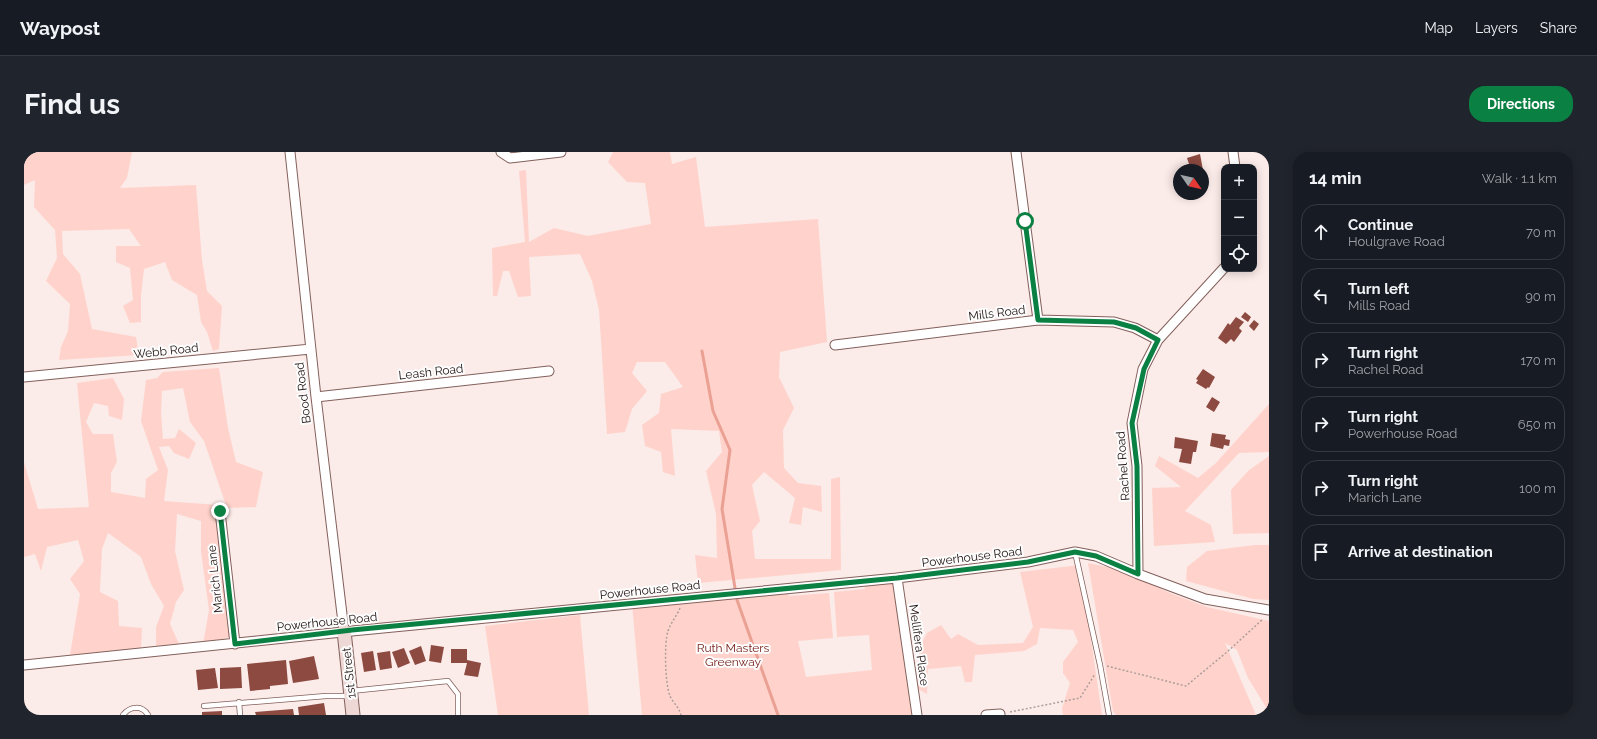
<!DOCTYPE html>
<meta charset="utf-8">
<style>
body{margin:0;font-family:Raleway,sans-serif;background:#20242c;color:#f1f3f6}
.controls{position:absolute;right:12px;top:12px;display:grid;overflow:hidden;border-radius:8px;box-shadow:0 2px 10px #0003}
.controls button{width:36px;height:36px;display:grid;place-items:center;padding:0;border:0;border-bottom:1px solid #363941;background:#171b24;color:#f1f3f6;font:20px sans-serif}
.compass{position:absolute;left:1149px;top:12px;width:36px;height:36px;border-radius:50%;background:#171b24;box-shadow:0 2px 10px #0003;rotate:124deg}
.stop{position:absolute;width:12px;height:12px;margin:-9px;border:3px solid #0b8043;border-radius:50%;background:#fff}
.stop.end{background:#0b8043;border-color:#fff;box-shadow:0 1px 4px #0008}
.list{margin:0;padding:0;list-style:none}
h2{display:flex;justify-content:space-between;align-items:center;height:52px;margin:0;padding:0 16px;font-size:17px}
h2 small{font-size:13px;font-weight:400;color:#9ea1a6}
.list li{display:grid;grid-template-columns:26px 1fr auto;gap:12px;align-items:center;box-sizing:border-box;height:56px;margin:0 8px 8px;padding:0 8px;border:1px solid #363941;border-radius:16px}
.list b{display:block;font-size:15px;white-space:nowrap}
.list p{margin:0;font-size:13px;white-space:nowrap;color:#9ea1a6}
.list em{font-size:13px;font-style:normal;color:#9ea1a6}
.icon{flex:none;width:22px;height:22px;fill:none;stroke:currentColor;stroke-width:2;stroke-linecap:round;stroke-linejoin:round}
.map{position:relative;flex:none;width:1245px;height:563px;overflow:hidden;border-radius:16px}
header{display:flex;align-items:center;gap:24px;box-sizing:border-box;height:56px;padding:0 20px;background:#171b24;border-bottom:1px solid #363941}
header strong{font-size:19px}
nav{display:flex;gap:22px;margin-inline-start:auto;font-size:14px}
.intro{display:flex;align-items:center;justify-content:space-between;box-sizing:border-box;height:96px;padding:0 24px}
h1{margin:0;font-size:28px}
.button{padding:10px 18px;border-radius:16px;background:#0b8043;color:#fff;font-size:14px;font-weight:700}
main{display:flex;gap:24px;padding:0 24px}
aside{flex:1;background:#171b24;border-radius:16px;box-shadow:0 2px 10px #0003}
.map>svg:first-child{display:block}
.green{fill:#ffd3cb}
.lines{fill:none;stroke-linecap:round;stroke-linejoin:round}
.stream{stroke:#eba094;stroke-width:3}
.building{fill:#8d4a41}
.lane-casing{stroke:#82605b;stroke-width:6}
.street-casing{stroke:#82605b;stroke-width:11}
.secondary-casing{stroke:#82605b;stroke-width:15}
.path{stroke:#ad9e9c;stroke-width:1.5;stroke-dasharray:2 2;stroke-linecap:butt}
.lane{stroke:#fff;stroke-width:4.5}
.street{stroke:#fff;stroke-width:9}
.secondary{stroke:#eed8d5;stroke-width:13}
.route{stroke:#0b8043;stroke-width:5}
.labels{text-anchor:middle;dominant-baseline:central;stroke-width:4;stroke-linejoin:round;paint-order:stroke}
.street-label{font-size:12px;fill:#1f1210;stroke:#fdfdfd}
.park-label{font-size:12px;fill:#741d16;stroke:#fdfdfd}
</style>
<header>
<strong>Waypost</strong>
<nav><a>Map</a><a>Layers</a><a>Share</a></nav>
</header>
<div class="intro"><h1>Find us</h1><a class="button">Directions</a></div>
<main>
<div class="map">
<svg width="1245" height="563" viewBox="0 0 1245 563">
<rect width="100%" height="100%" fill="#fbebe9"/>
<path class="green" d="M0,0H108L103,26L96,36L172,33L178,108L183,139L198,154L195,197L189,199L183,180L177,170L173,143L148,128L141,110L120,117L117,144V170L106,171L99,154L109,148L106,116L92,110V94H117L105,77L38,79L39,102L56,122L68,177L112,185L115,203L35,208L37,195L44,179L46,152L22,129L33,106L31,78L10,55L11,28L0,33Z
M589,0H646L648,12L672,5L681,75L794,67L803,190L756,200L755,225L770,256L759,278L760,316L774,331L797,334L798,360L779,355L777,373L765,371L771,346L740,320L728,333L736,369L728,379L731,407H807V327L816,325L817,418L674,431L671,403L693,406L692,362L682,319L698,300L695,279L647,277L651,324L639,320L637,300L621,294L618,273L635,261L637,242L659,235L641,210H613L608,221L623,239L608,257L601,280L583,282L575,158L568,129L556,102L505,105L507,144L494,145L485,119H479L473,144H469L468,96L501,90L495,19L502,18L505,90L530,76L564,84L627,72L621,31L603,30L584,10Z
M195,216L204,276L212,310L239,320L232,355L203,356L180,289L166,270L159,236L138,239L137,260L139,287L151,286L155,277L172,291L165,307L150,301L145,294L135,295L144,318L140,349L194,353L206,485L179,492L185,458L177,400V369L153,362L151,399L160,438L152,450L146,472L155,492L132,494V475L140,454L127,432L117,405L84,381L78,397L76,440L94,449L95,474L118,476L117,496L46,503L56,442L46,427L60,409L54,388L23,395L17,419L11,402L0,405V310L14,357L65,355L53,231L89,226L100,247L98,268L85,264L84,254L70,251L62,270L69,282H89L93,310L87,321V340L121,346L122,327L134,318L117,269L122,228L133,226L139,220Z
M1245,252V300L1215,301L1161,359L1187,373L1191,390L1130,394L1128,336L1157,335L1131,314L1135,304L1174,326L1192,311Z
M1245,304V381L1209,382L1207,338L1224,319Z
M1231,393H1245V448L1229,447L1162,429L1163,415L1183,399Z
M1064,411L1093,417L1146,441L1183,455L1245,469V560L1224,526L1213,498L1201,491L1232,563H1092L1089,559Z
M1056,413L1078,563H1039L1038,556L1046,531L1039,521V510L1054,490L1049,478L1016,476L1013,492L1000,499L951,503L948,530H941L937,514L904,517L903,542L894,537L895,496L903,481L917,473L927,487L934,482L954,493L999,491L1009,475L996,420Z
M873,426L893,563H618L608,452L763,437L765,444L805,441L809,486L774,489L782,525L848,518L845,483L813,485L810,440L841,437L840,429Z
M556,463L565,563H474L461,474Z"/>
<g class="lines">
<path class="stream" d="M678,199L689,259L706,298L698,357L713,448L754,563"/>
</g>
<path class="building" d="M1176,2L1179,18H1159L1157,15L1165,12L1163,6Z
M1221,160L1227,165L1224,170L1217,165Z
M1212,165L1220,170L1215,176L1218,179L1210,190L1207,187L1202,192L1194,186L1204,171L1206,173Z
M1230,168L1235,172L1230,179L1225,174Z
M1179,217L1191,225L1185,236L1184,235L1182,237L1172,231L1174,228L1172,227Z
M1188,245L1196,250L1190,260L1182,255Z
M1188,281L1202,283L1201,287L1206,288L1205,294L1200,293L1199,297L1186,294Z
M1151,285L1174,289L1172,300H1169L1167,312L1155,310L1158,297L1150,296Z
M407,493L420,495L417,511L405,509Z
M397,494L402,509L391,513L385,499Z
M380,496L386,511L374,516L368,500Z
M427,497H443V508L457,511L454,525L440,523L443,511H427Z
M349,499L352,518L340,520L337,501Z
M366,499L368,516L356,518L353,501Z
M290,504L295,527L269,531L265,509Z
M262,508L264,532L246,534V537L226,539L223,512Z
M217,515L218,536L196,537V516Z
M191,516L194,536L174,538L172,518Z
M300,551L302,563H275L274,555Z
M269,557L270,563H232L231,560Z
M198,559V563H178V560Z"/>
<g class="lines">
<g class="lane-casing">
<path id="lane" d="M1051,400L1076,513L1085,563
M327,539L424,529L434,542V563
M215,550L216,563
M180,554L302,544H326
M99,563C106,554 118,553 124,563"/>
</g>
<g class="street-casing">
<path id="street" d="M266,0L292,245L320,479
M477,0L486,6L537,0
M992,0L1014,168
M1209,0L1211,15
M811,193L1014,168L1090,170L1111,176L1134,188
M0,225L287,197
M292,245L525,219
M196,359L211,492
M1114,422L1113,314L1108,271L1119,217L1134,188L1200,116
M873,426L893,563
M0,513L328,479L873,426L1004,410L1051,400L1072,404L1114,422L1181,447L1245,458
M962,563L976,562"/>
</g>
<g class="secondary-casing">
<path id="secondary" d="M320,479L329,563"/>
</g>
<path class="path" d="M656,456C653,464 647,470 644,479C640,491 641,532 646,544C649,551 655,555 657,563
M1083,514L1162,534L1203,500L1239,467
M986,560L1056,546L1071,522"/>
<use href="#lane" class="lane"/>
<use href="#street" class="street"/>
<use href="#secondary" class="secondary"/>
</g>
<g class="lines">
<path class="route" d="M196,359L211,492L328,478L873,426L1004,410L1051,400L1072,404L1114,422L1113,314L1108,271L1120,217L1134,188L1112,176L1090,170L1014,168L1001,69"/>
</g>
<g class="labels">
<g class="street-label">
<text transform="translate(973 161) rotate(-7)">Mills Road</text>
<text transform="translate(142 199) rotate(-6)">Webb Road</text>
<text transform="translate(407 220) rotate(-6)">Leash Road</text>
<text transform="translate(279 241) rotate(-97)">Bood Road</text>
<text transform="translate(1099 314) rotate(-94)">Rachel Road</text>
<text transform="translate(948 405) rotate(-7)">Powerhouse Road</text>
<text transform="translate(191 427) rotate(-96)">Marich Lane</text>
<text transform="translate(626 438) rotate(-6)">Powerhouse Road</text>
<text transform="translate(303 470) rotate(-6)">Powerhouse Road</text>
<text transform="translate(895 493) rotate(82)">Mellifera Place</text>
<text transform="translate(325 521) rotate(-96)">1st Street</text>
</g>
<g class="park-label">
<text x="709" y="496">Ruth Masters<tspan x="709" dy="14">Greenway</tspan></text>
</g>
</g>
</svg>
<div class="controls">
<button>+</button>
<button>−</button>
<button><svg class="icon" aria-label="locate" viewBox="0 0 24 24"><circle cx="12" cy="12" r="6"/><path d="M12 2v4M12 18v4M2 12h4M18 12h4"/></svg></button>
</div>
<svg class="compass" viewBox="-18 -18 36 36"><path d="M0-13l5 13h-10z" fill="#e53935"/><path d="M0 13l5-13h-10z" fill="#9ea1a6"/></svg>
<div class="stop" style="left:1001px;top:69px"></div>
<div class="stop end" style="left:196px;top:359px"></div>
</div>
<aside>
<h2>14 min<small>Walk · 1.1 km</small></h2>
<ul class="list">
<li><svg class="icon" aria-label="ahead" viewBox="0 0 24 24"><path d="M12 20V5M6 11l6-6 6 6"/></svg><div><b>Continue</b><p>Houlgrave Road</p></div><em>70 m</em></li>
<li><svg class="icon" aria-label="left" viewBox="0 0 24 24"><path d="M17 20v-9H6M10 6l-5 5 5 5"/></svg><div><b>Turn left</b><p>Mills Road</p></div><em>90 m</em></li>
<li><svg class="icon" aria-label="right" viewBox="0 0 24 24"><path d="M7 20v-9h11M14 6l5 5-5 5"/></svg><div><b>Turn right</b><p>Rachel Road</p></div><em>170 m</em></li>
<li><svg class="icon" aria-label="right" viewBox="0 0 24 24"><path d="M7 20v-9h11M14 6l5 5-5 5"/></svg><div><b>Turn right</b><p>Powerhouse Road</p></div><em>650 m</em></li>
<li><svg class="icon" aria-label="right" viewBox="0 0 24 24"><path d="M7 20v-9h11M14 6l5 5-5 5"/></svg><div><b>Turn right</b><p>Marich Lane</p></div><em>100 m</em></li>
<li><svg class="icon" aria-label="arrive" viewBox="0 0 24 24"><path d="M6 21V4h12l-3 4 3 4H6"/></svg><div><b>Arrive at destination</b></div></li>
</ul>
</aside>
</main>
